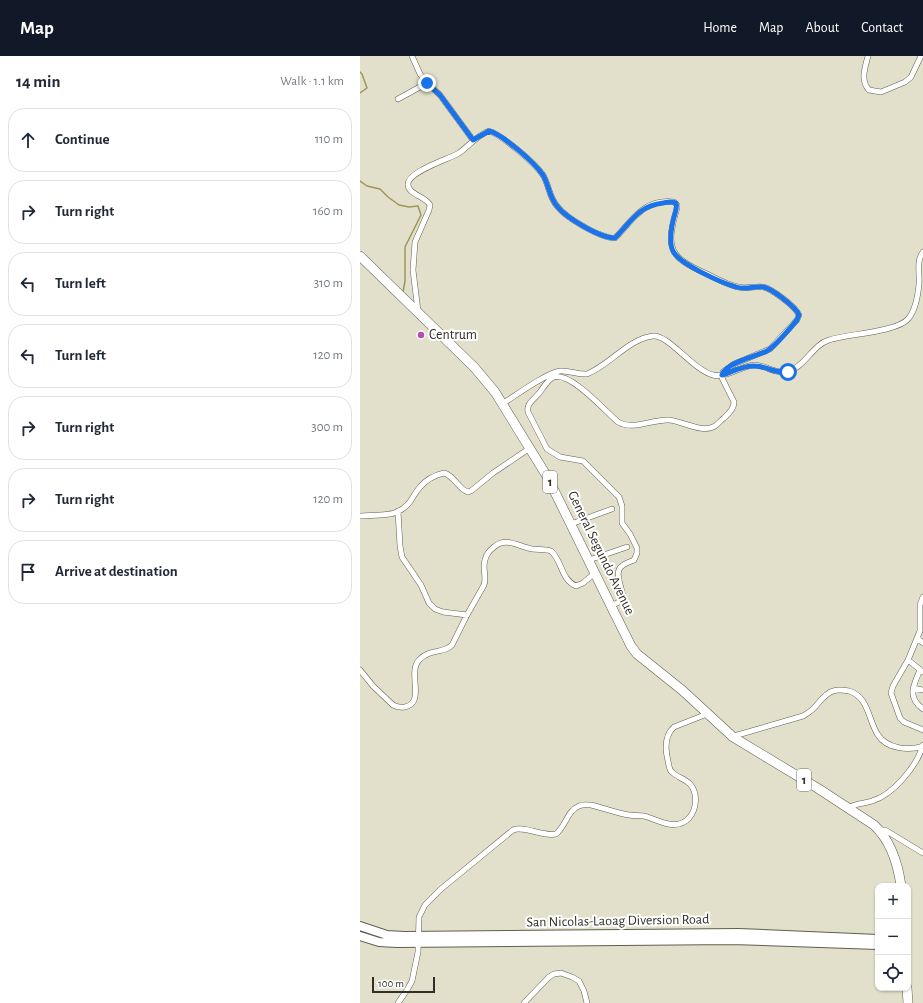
<!DOCTYPE html>
<meta charset="utf-8">
<style>
body{margin:0;font-family:"Alegreya Sans",sans-serif;background:#f2f2f3;color:#1f2937}
.controls{position:absolute;right:12px;bottom:12px;display:grid;overflow:hidden;border-radius:8px;box-shadow:0 1px 3px #0004}
.controls button{width:36px;height:36px;display:grid;place-items:center;padding:0;border:0;border-bottom:1px solid #e0e1e3;background:#fff;color:#1f2937;font:20px sans-serif}
.scale{position:absolute;left:12px;bottom:10px;width:63px;box-sizing:border-box;padding-left:4px;border:2px solid #313028;border-top:0;font-size:11px;line-height:14px;white-space:nowrap;color:#313028;-webkit-text-stroke:3px #fff;paint-order:stroke}
.stop{position:absolute;width:12px;height:12px;margin:-9px;border:3px solid #1a73e8;border-radius:50%;background:#fff}
.stop.end{background:#1a73e8;border-color:#fff;box-shadow:0 1px 4px #0008}
.list{margin:0;padding:0;list-style:none}
h2{display:flex;justify-content:space-between;align-items:center;height:52px;margin:0;padding:0 16px;font-size:17px}
h2 small{font-size:13px;font-weight:400;color:#747a83}
.list li{display:grid;grid-template-columns:26px 1fr auto;gap:12px;align-items:center;box-sizing:border-box;height:64px;margin:0 8px 8px;padding:0 8px;border:1px solid #e0e1e3;border-radius:16px}
.list b{display:block;font-size:15px;white-space:nowrap}
.list em{font-size:13px;font-style:normal;color:#747a83}
.icon{flex:none;width:22px;height:22px;fill:none;stroke:currentColor;stroke-width:2;stroke-linecap:round;stroke-linejoin:round}
.map{position:relative;flex:none;width:563px;height:947px;overflow:hidden}
header{display:flex;align-items:center;gap:24px;box-sizing:border-box;height:56px;padding:0 20px;background:#111827;color:#fff}
header strong{font-size:19px}
nav{display:flex;gap:22px;margin-inline-start:auto;font-size:14px}
main{display:flex}
aside{flex:1;background:#fff}
.map>svg:first-child{display:block}
.lines{fill:none;stroke-linecap:round;stroke-linejoin:round}
.stream{stroke:#9d965a;stroke-width:1.5}
.street-casing{stroke:#615f4d;stroke-width:6}
.primary-casing{stroke:#615f4d;stroke-width:10}
.highway-casing{stroke:#615f4d;stroke-width:10}
.street{stroke:#fff;stroke-width:5}
.primary{stroke:#fff;stroke-width:8}
.highway{stroke:#fff;stroke-width:9}
.route{stroke:#1a73e8;stroke-width:5}
.poi-dot{fill:#b54eb3;stroke:#fff;stroke-width:1.5}
.labels{text-anchor:middle;dominant-baseline:central;stroke-width:4;stroke-linejoin:round;paint-order:stroke}
.shield{fill:#fff;stroke:#6f6e68;stroke-width:1}
.shield-label{font-size:13px;font-weight:bold;fill:#313028}
.poi-label{font-size:14px;fill:#313028;stroke:#fff;text-anchor:start}
.street-label{font-size:14px;fill:#313028;stroke:#fff}
</style>
<header>
<strong>Map</strong>
<nav><a>Home</a><a>Map</a><a>About</a><a>Contact</a></nav>
</header>
<main>
<aside>
<h2>14 min<small>Walk · 1.1 km</small></h2>
<ul class="list">
<li><svg class="icon" aria-label="ahead" viewBox="0 0 24 24"><path d="M12 20V5M6 11l6-6 6 6"/></svg><div><b>Continue</b></div><em>110 m</em></li>
<li><svg class="icon" aria-label="right" viewBox="0 0 24 24"><path d="M7 20v-9h11M14 6l5 5-5 5"/></svg><div><b>Turn right</b></div><em>160 m</em></li>
<li><svg class="icon" aria-label="left" viewBox="0 0 24 24"><path d="M17 20v-9H6M10 6l-5 5 5 5"/></svg><div><b>Turn left</b></div><em>310 m</em></li>
<li><svg class="icon" aria-label="left" viewBox="0 0 24 24"><path d="M17 20v-9H6M10 6l-5 5 5 5"/></svg><div><b>Turn left</b></div><em>120 m</em></li>
<li><svg class="icon" aria-label="right" viewBox="0 0 24 24"><path d="M7 20v-9h11M14 6l5 5-5 5"/></svg><div><b>Turn right</b></div><em>300 m</em></li>
<li><svg class="icon" aria-label="right" viewBox="0 0 24 24"><path d="M7 20v-9h11M14 6l5 5-5 5"/></svg><div><b>Turn right</b></div><em>120 m</em></li>
<li><svg class="icon" aria-label="arrive" viewBox="0 0 24 24"><path d="M6 21V4h12l-3 4 3 4H6"/></svg><div><b>Arrive at destination</b></div></li>
</ul>
</aside>
<div class="map">
<svg width="563" height="947" viewBox="0 0 563 947">
<rect width="100%" height="100%" fill="#e2e0cb"/>
<g class="lines">
<path class="stream" d="M0,16L2,18L7,32L0,37
M0,125L7,130L20,133L28,141L39,149L49,151L58,150L61,159L45,191V225L43,236"/>
<g class="street-casing">
<path id="street" d="M52,0L60,18L67,27L80,39L113,84
M508,0C505,12 500,24 509,34L521,36L545,26L551,21L561,0
M38,43L67,27
M58,255L53,214L55,186L69,154L70,149C65,140 49,139 48,129C46,116 89,103 99,97C109,90 116,80 129,75C142,79 175,107 183,119C189,129 189,141 197,150C206,162 240,182 255,182C272,165 284,142 314,146L317,149V152C305,193 309,201 347,218C357,223 368,229 378,231C387,233 395,230 403,231C411,232 436,251 439,259L437,264L410,293L374,308L363,316L362,322L374,346C374,353 369,357 364,362C361,364 358,368 355,370C343,378 322,365 309,364C292,363 274,375 258,366C245,355 211,316 194,321C187,324 184,331 180,336C175,343 166,347 168,356L187,393L200,401L223,405L259,441L262,450V467L270,478L277,492V497L274,504C270,506 265,507 262,510C253,516 263,533 263,542L261,545L251,550
M142,348C155,340 186,317 200,315C209,314 218,319 227,318C250,309 268,283 293,280C308,278 333,314 353,319C366,322 381,310 394,309C405,309 415,318 426,316C445,312 452,289 469,284C487,278 537,276 548,263C555,255 558,239 559,228C560,218 556,205 563,196
M38,455L40,490L42,501L61,529L69,547L75,553L83,556L107,559
M0,460C10,459 29,460 37,456C52,449 51,441 60,431C66,424 75,419 84,417C95,420 98,433 108,436L111,435L133,417L170,392
M211,468L252,453
M229,504L267,491
M563,541L560,549V575L548,604L533,630L531,637L540,662L544,666L563,674
M557,582L563,587
M548,604L563,616
M0,614L13,630L33,649C37,651 40,652 45,651C66,646 47,617 59,604C70,592 84,598 92,589L107,559L124,529C127,520 122,512 125,504C126,499 130,494 134,491C146,480 159,491 172,493C179,494 185,493 191,495C202,504 201,524 216,530L223,527L235,517
M560,614C553,630 547,641 563,653
M553,632L563,634
M374,680L443,660C446,658 450,656 453,653C459,647 465,637 473,635C478,633 484,634 489,635C509,641 508,664 518,679C527,693 549,695 563,690
M488,752C496,747 504,748 512,745C533,739 557,710 563,689
M519,774H525L563,797
M38,947L47,934L52,925L58,896L59,861L65,849L81,833L153,774C164,769 182,781 196,778C206,770 207,755 219,750C223,748 227,749 231,749C244,752 256,757 269,759C274,760 279,759 284,760C299,764 316,776 329,762C337,753 338,737 330,728C325,723 317,721 312,716C309,714 309,709 308,705C305,693 304,680 314,671L347,658
M164,947L189,921L194,918L201,917L212,921L219,925L224,935L227,947"/>
</g>
<g class="primary-casing">
<path id="primary" d="M0,870L27,879L44,880L379,877L518,883
M0,880L19,886L37,887L372,884L518,889"/>
</g>
<g class="highway-casing">
<path id="highway" d="M0,200L114,311L135,336L188,422L251,550L271,590L277,598L322,634L373,681L459,733L514,769C530,784 538,808 541,830
M547,932L548,947"/>
</g>
<use href="#street" class="street"/>
<use href="#primary" class="primary"/>
<use href="#highway" class="highway"/>
</g>
<g class="lines">
<path class="route" d="M67,27L80,39L113,84L129,75C142,78 175,107 183,119C189,129 189,141 197,150C206,162 240,182 255,182C271,166 278,150 303,147C308,146 311,145 316,147C318,153 314,159 313,165C311,174 309,187 313,195C319,208 362,227 376,231C385,234 394,230 403,231C411,232 436,251 439,259L437,264C431,271 416,290 407,295C395,301 367,306 362,319C372,316 384,309 395,310C406,310 416,318 428,316"/>
</g>
<circle class="poi-dot" cx="61" cy="279" r="4"/>
<g class="labels">
<g class="shield">
<rect x="183" y="415" width="14" height="22" rx="3"/>
<rect x="437" y="713" width="14" height="22" rx="3"/>
</g>
<g class="shield-label">
<text x="190" y="426">1</text>
<text x="444" y="724">1</text>
</g>
<g class="poi-label">
<text x="69" y="279">Centrum</text>
</g>
<g class="street-label">
<text transform="translate(241 497) rotate(64)">General Segundo Avenue</text>
<text transform="translate(258 865) rotate(-1)">San Nicolas-Laoag Diversion Road</text>
</g>
</g>
</svg>
<div class="controls">
<button>+</button>
<button>−</button>
<button><svg class="icon" aria-label="locate" viewBox="0 0 24 24"><circle cx="12" cy="12" r="6"/><path d="M12 2v4M12 18v4M2 12h4M18 12h4"/></svg></button>
</div>
<div class="scale">100 m</div>
<div class="stop" style="left:428px;top:316px"></div>
<div class="stop end" style="left:67px;top:27px"></div>
</div>
</main>
